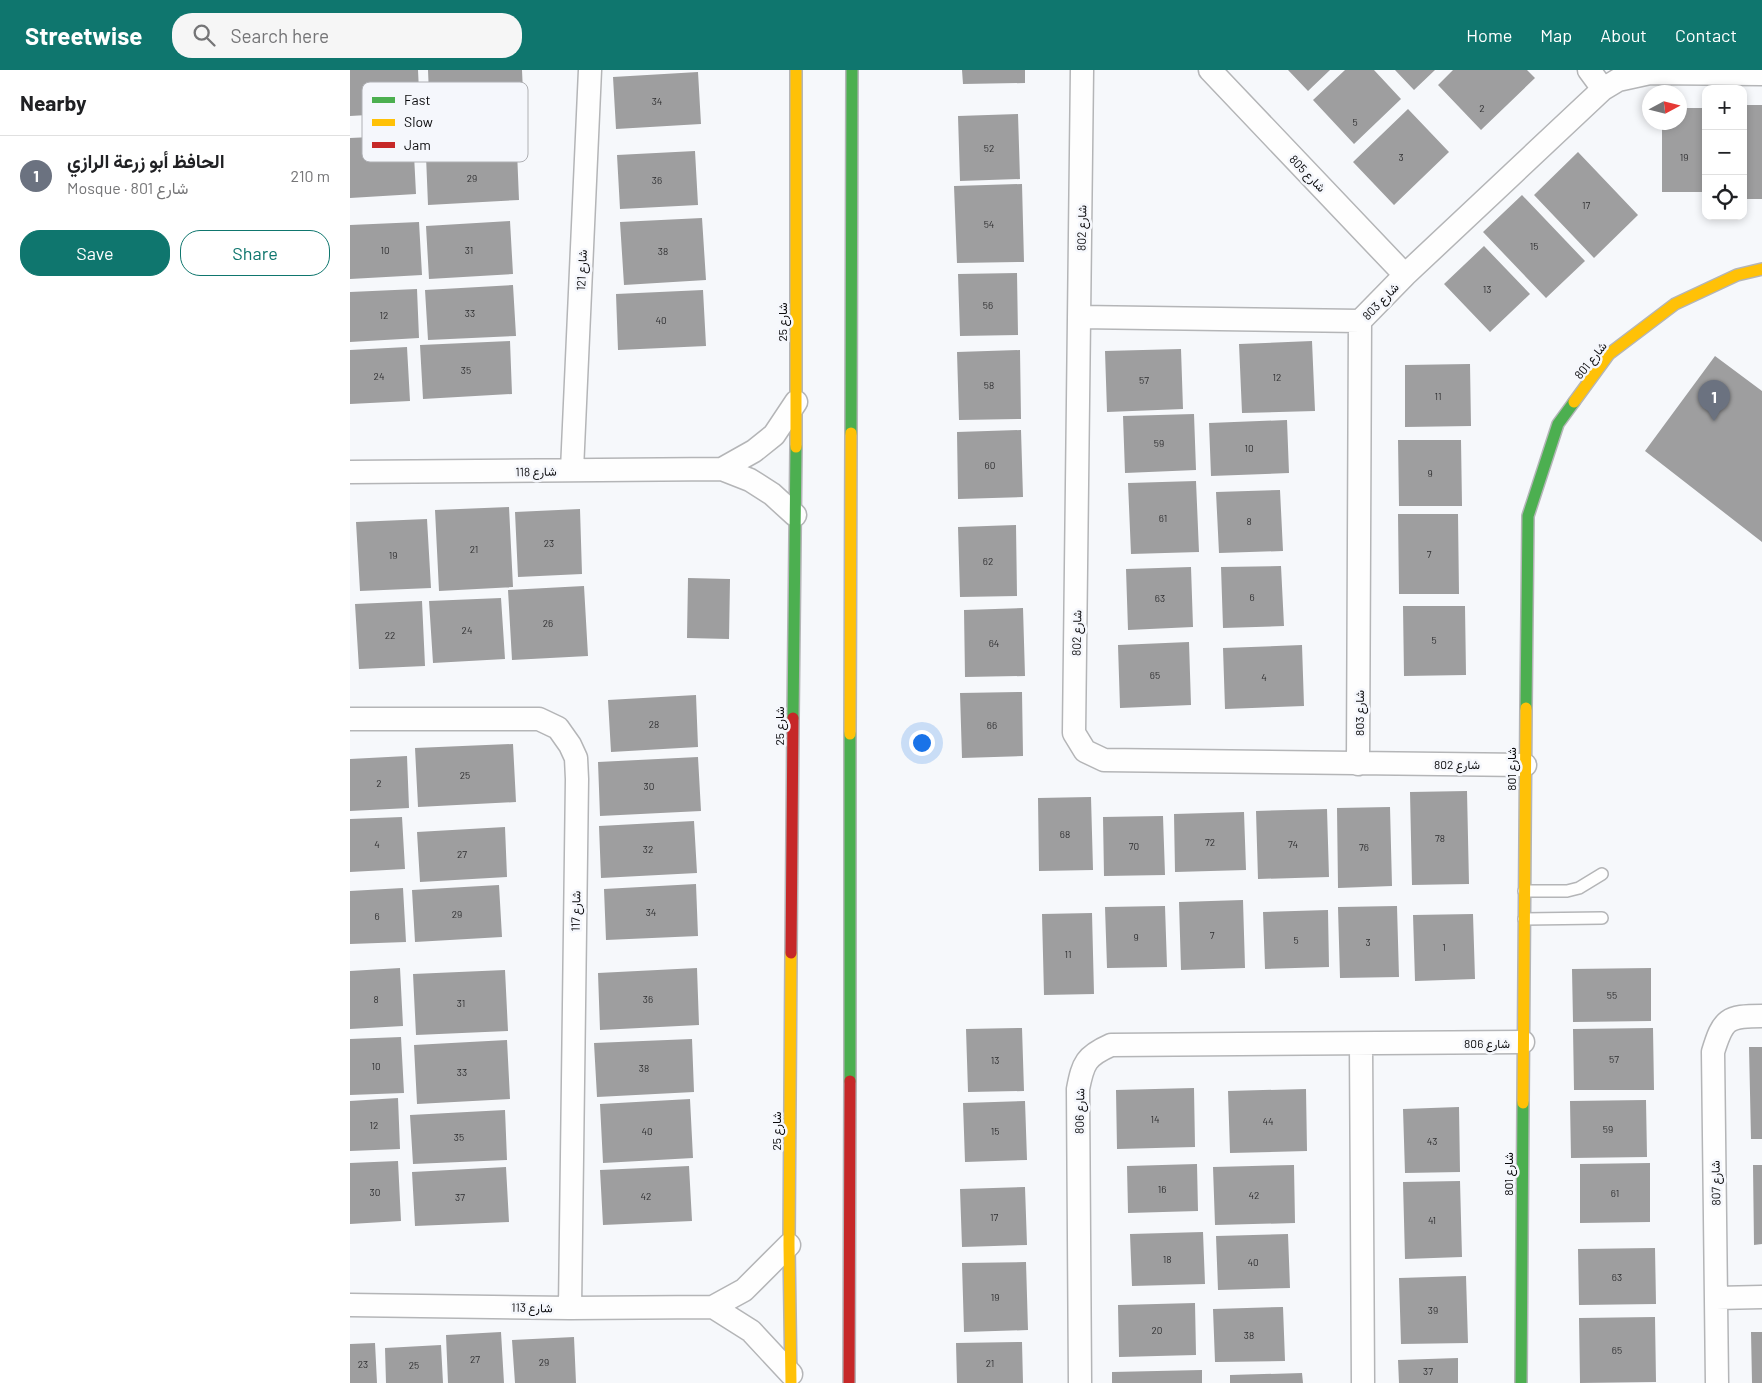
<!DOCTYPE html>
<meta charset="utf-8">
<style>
body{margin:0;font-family:Barlow,Vazirmatn,sans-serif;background:#f6f6f6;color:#202124}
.controls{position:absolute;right:15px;top:15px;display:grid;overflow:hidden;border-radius:10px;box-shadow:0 2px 8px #0003}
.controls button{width:45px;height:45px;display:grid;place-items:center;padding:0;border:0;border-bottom:1px solid #e0e0e0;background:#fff;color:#202124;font:25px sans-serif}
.compass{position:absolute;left:1292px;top:15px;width:45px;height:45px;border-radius:50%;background:#fff;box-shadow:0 2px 8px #0003;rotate:83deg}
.you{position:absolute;left:571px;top:672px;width:18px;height:18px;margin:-12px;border:4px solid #fff;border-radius:50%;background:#1a73e8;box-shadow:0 0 0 8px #1a73e833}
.badge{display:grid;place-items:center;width:32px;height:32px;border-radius:50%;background:#0f766e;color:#fff;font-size:16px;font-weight:700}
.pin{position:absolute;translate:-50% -41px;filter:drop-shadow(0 1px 2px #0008)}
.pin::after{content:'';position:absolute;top:26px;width:18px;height:15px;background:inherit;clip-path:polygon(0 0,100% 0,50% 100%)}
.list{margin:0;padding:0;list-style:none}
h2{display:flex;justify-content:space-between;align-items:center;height:65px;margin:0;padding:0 20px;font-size:21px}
h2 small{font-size:16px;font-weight:400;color:#757577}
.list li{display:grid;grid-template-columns:32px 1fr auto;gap:15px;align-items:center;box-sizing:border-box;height:80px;padding:0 20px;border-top:1px solid #e0e0e0}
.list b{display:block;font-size:19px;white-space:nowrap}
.list p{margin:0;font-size:16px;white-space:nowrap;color:#757577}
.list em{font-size:16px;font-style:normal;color:#757577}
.actions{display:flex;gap:10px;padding:15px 20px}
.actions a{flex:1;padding:11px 0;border:1px solid #0f766e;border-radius:20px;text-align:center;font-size:18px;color:#0f766e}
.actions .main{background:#0f766e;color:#fff}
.icon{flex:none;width:28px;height:28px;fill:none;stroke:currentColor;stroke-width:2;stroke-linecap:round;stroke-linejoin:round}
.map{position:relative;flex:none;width:1412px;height:1313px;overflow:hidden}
header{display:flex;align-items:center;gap:30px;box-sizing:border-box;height:70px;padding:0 25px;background:#0f766e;color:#fff}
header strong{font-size:24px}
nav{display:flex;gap:28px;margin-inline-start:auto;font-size:18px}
.search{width:350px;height:45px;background:#f6f6f6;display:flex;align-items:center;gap:12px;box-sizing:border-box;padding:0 18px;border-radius:20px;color:#757577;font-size:19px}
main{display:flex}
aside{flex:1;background:#fff}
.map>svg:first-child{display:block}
.building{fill:#9e9e9f}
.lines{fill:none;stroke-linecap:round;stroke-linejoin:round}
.lane-casing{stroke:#b4b5b7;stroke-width:14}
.street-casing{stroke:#b4b5b7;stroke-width:25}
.fast-casing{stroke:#b4b5b7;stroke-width:14}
.slow-casing{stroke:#b4b5b7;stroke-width:14}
.jam-casing{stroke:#b4b5b7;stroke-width:14}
.lane{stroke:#fefefe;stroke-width:11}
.street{stroke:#fefefe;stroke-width:22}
.fast{stroke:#4caf50;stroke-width:11}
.slow{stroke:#ffc107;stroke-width:11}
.jam{stroke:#c62828;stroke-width:11}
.labels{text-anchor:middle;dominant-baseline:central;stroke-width:5;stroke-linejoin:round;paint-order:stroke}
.number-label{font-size:10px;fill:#303032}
.street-label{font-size:12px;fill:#0b0b0d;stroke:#f5f7fc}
.key{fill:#f5f7fc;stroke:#afb0b4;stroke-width:1}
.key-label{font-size:14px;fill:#0b0b0d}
</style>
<header>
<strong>Streetwise</strong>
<div class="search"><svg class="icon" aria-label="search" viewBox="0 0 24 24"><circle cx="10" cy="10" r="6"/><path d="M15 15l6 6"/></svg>Search here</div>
<nav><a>Home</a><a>Map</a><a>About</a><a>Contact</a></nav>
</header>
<main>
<aside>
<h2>Nearby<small></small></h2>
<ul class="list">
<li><span class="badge" style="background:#6b7280">1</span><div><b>الحافظ أبو زرعة الرازي</b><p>Mosque · شارع 801</p></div><em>210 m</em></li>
</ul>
<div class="actions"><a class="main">Save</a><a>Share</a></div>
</aside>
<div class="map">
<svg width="1412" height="1313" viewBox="0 0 1412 1313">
<rect width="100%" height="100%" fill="#f6f8fb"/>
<path class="building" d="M0,0H68L70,42L0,46Z
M78,0H172L174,44L80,49Z
M612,0H675V13L613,14Z
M938,0H980L958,21Z
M995,0H1024L1051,29L1004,74L963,30Z
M1045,0H1085L1064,20Z
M1103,0H1177L1185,8L1131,60L1088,15Z
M348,2L351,54L266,59L263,7Z
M1393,35H1412V129H1393Z
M1330,38H1356V122H1312V52H1330Z
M1058,39L1099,82L1044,135L1003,92Z
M668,44L670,109L610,111L608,46Z
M63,65L66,124L0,128V68Z
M167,81L169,130L78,135L76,86Z
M345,81L348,135L270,139L267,85Z
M1228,82L1288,145L1244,188L1184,125Z
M672,114L674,192L607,193L604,116Z
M1172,125L1235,191L1196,228L1133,162Z
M352,148L356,210L274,215L270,152Z
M160,151L163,204L79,209L76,156Z
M69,152L72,205L0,209V155Z
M1134,176L1180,224L1140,262L1094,214Z
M667,203L668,265L610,266L608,204Z
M163,215L166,266L78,270L75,220Z
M67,219L69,268L0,272V222Z
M353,220L356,276L268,280L266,224Z
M160,271L162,324L73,329L70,275Z
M962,271L965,341L892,343L889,274Z
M57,277L60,331L0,334V280Z
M831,279L833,339L757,342L755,281Z
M670,280L671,349L609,350L607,282Z
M1365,286L1412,321V472L1295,381Z
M1120,294L1121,356L1055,357V295Z
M844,344L846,400L775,403L773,346Z
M937,350L939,403L861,406L859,353Z
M671,360L673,427L608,429L607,362Z
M1048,370H1111L1112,436H1049Z
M846,411L849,482L781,484L778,413Z
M930,420L933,481L869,483L866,422Z
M159,437L163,517L89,521L85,440Z
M230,439L232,504L168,507L165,442Z
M1048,444H1108L1109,524H1049Z
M77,449L81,518L10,521L6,452Z
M666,455L667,526L610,527L608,457Z
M931,496L934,556L873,558L871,497Z
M841,497L843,557L778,560L776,499Z
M338,508L380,509L379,569L337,568Z
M234,516L238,586L162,590L158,520Z
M151,528L155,589L83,593L79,531Z
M72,531L75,596L9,599L5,534Z
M1053,536H1115L1116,605L1054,606Z
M673,538L675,606L615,607L614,540Z
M839,572L841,635L770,638L768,575Z
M952,575L954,636L875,639L873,578Z
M672,622L673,686L612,688L610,623Z
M346,625L348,677L261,682L258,630Z
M163,674L166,732L68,737L65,678Z
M57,686L59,738L0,741V689Z
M348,687L351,741L250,746L248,692Z
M1117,721L1119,814L1062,815L1060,722Z
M741,727L743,800L689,801L688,728Z
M1040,737L1042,816L988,818L987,738Z
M977,739L979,807L908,809L906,741Z
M894,742L896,800L825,802L824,744Z
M813,746L815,805L754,806L753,747Z
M52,747L55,799L0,802V749Z
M344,751L347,803L251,808L249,756Z
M155,757L157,807L70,812L67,762Z
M346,814L348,866L256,870L254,819Z
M149,815L152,867L65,872L62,820Z
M53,818L56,872L0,874V821Z
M893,830L895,898L831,900L829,832Z
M815,836L817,897L757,898L755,837Z
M1047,836L1049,907L990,908L988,837Z
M978,840L979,897L915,899L913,842Z
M742,843L744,924L694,925L692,844Z
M1123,844L1125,909L1065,911L1063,845Z
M50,898L53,956L0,959V901Z
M347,898L349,955L250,960L248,903Z
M1301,898V951L1223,952L1222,899Z
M155,900L158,961L66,965L63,904Z
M672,958L674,1021L618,1022L616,959Z
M1303,958L1304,1020H1224L1223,959Z
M51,967L54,1023L0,1025V969Z
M342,969L344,1022L247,1027L244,973Z
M157,970L160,1029L67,1034L64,975Z
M1399,977H1412V1069H1401Z
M844,1018L845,1077L767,1079L766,1020Z
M956,1019L957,1081L880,1083L878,1021Z
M48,1028L50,1079L0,1081V1031Z
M340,1029L343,1088L253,1093L250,1034Z
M1296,1030L1297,1087L1221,1088L1220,1031Z
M675,1031L677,1090L615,1092L613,1033Z
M1109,1037L1110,1102L1055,1103L1053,1039Z
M155,1040L157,1090L63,1094L60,1045Z
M48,1091L51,1151L0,1154V1093Z
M1300,1093V1152L1230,1153V1094Z
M847,1094L848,1141L778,1143L777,1096Z
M944,1095L945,1153L865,1155L863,1097Z
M1403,1095H1412V1174L1404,1175Z
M339,1096L342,1151L253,1155L250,1100Z
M156,1097L159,1152L65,1156L62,1102Z
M1110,1111L1112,1187L1055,1189L1053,1112Z
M675,1117L677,1175L612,1177L610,1119Z
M853,1162L855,1214L782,1216L780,1164Z
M938,1164L940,1218L868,1220L866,1166Z
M1305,1178L1306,1234L1229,1235L1228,1179Z
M676,1192L678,1260L614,1262L612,1193Z
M1116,1206L1118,1273L1051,1274L1049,1208Z
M845,1233L846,1285L769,1287L768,1235Z
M933,1237L935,1291L865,1292L863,1239Z
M1305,1247L1306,1312L1230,1313L1229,1248Z
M151,1262L154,1313H98L96,1265Z
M1401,1262H1412V1313H1402Z
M224,1267L226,1313H165L162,1270Z
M672,1272L673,1313H607L606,1273Z
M25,1273L27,1313H0V1274Z
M91,1275L93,1313H36L35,1278Z
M1108,1288V1313H1049L1048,1290Z
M852,1300V1313H762V1302Z
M952,1303L953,1313H880V1305Z"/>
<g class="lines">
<g class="lane-casing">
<path id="lane" d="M1174,821H1217L1229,818L1252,804
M1174,849L1252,848"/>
</g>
<g class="street-casing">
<path id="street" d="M732,0L724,663L735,681L754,690L1175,695
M860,0L1055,205
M1239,0L1253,19
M730,247L1010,251
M372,399L404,381L424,365L446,332
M222,400L240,0
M0,402L372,399L400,410L422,424L445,445
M0,649H189L208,658L220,675L226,688L227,709L220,1238
M1008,694L1010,251L1055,205L1253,19L1268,10L1300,3L1412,4
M1011,974L1013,1313
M1366,1228L1412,1227
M0,1235L220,1238L363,1237L394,1220L439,1175
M363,1237L401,1261L441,1304
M730,1313L728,1019C733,993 736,986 761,975L1173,972
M1367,1313L1363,982C1373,949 1377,946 1412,946"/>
</g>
<g class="fast-casing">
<path id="fast" d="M501,363L502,0
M1176,638L1178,446L1208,354L1224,332
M443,648L446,377
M500,1011V664
M1171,1313L1173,1033"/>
</g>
<g class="slow-casing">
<path id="slow" d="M1224,332L1259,284L1325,234L1387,205L1412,199
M446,377V0
M500,664L501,363
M1173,1033L1176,638
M441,1313L439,1175L441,883"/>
</g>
<g class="jam-casing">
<path id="jam" d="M441,883L443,648
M499,1313L500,1011"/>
</g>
<use href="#lane" class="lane"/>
<use href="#street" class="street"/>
<use href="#fast" class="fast"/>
<use href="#slow" class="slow"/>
<use href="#jam" class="jam"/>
</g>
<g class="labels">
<g class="number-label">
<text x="307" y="31">34</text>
<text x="1132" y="38">2</text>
<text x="1005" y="52">5</text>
<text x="639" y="78">52</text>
<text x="1051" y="87">3</text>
<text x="1334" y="87">19</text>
<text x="122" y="108">29</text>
<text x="307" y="110">36</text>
<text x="1236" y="135">17</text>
<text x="639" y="154">54</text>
<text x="1184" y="176">15</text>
<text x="35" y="180">10</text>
<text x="119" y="180">31</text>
<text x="313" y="181">38</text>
<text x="1137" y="219">13</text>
<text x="638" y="235">56</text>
<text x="120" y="243">33</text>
<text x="34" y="245">12</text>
<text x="311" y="250">40</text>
<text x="116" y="300">35</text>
<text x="29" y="306">24</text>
<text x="927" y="307">12</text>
<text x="794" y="310">57</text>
<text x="639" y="315">58</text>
<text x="1088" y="326">11</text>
<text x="809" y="373">59</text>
<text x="899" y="378">10</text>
<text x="640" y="395">60</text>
<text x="1080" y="403">9</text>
<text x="813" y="448">61</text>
<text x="899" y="451">8</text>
<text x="199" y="473">23</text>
<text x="124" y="479">21</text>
<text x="1079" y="484">7</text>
<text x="43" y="485">19</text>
<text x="638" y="491">62</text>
<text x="902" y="527">6</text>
<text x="810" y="528">63</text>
<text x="198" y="553">26</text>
<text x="117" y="560">24</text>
<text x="40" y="565">22</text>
<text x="1084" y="570">5</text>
<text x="644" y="573">64</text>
<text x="805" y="605">65</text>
<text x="914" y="607">4</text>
<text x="304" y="654">28</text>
<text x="642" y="655">66</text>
<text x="115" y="705">25</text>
<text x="29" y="713">2</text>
<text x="299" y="716">30</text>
<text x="715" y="764">68</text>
<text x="1090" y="768">78</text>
<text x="860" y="772">72</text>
<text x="27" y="774">4</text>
<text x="943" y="774">74</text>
<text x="784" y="776">70</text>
<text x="1014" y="777">76</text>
<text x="298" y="779">32</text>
<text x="112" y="784">27</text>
<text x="301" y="842">34</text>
<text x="107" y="844">29</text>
<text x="27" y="846">6</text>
<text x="862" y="865">7</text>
<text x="786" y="867">9</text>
<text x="946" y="870">5</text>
<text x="1018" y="872">3</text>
<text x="1094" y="877">1</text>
<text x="718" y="884">11</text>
<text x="1262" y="925">55</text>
<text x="26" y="929">8</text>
<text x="298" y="929">36</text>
<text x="111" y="933">31</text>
<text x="1264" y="989">57</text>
<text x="645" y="990">13</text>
<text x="26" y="996">10</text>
<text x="294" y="998">38</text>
<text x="112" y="1002">33</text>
<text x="805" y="1049">14</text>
<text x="918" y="1051">44</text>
<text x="24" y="1055">12</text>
<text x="1258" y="1059">59</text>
<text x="297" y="1061">40</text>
<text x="645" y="1061">15</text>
<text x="109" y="1067">35</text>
<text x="1082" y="1071">43</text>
<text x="812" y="1119">16</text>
<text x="25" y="1122">30</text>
<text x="1265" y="1123">61</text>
<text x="904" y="1125">42</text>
<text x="296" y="1126">42</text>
<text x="110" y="1127">37</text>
<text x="644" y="1147">17</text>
<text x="1082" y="1150">41</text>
<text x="817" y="1189">18</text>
<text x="903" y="1192">40</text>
<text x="1267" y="1207">63</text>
<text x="645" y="1227">19</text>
<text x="1083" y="1240">39</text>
<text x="807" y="1260">20</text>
<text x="899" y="1265">38</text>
<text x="1267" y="1280">65</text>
<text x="125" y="1289">27</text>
<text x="194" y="1292">29</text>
<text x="640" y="1293">21</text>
<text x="13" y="1294">23</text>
<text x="64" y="1295">25</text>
<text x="1078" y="1301">37</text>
</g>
<g class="street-label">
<text transform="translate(958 103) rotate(46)">شارع 805</text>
<text transform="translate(731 158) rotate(-89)">شارع 802</text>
<text transform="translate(231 200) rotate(-87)">شارع 121</text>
<text transform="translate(1030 231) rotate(-46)">شارع 803</text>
<text transform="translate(432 252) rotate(-90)">شارع 25</text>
<text transform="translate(1240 290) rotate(-51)">شارع 801</text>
<text transform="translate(186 401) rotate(-1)">شارع 118</text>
<text transform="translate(726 563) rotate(-89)">شارع 802</text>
<text transform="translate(1009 643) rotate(-90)">شارع 803</text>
<text transform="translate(429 656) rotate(-90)">شارع 25</text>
<text x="1107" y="694">شارع 802</text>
<text transform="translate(1161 699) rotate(-90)">شارع 801</text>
<text transform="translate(225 841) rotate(-89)">شارع 117</text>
<text x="1137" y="973">شارع 806</text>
<text transform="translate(729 1041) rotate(-89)">شارع 806</text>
<text transform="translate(426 1061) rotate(-90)">شارع 25</text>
<text transform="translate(1158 1104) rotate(-90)">شارع 801</text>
<text transform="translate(1365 1113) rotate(-91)">شارع 807</text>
<text transform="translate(182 1237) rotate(1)">شارع 113</text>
</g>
</g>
<rect x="12" y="12" width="166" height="80" rx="8" class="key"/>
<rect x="22" y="27" width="23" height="6" fill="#4caf50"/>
<rect x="22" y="49" width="23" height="7" fill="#ffc107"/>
<rect x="22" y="72" width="23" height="6" fill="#c62828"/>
<g class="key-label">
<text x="54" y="35">Fast</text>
<text x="54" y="57">Slow</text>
<text x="54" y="80">Jam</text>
</g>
</svg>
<div class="controls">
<button>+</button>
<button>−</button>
<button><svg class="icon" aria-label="locate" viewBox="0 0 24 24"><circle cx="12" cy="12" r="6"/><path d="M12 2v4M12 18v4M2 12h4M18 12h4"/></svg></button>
</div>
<svg class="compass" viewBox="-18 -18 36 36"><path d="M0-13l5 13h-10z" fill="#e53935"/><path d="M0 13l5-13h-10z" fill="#757577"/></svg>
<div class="you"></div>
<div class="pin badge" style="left:1364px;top:351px;background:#6b7280">1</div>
</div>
</main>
